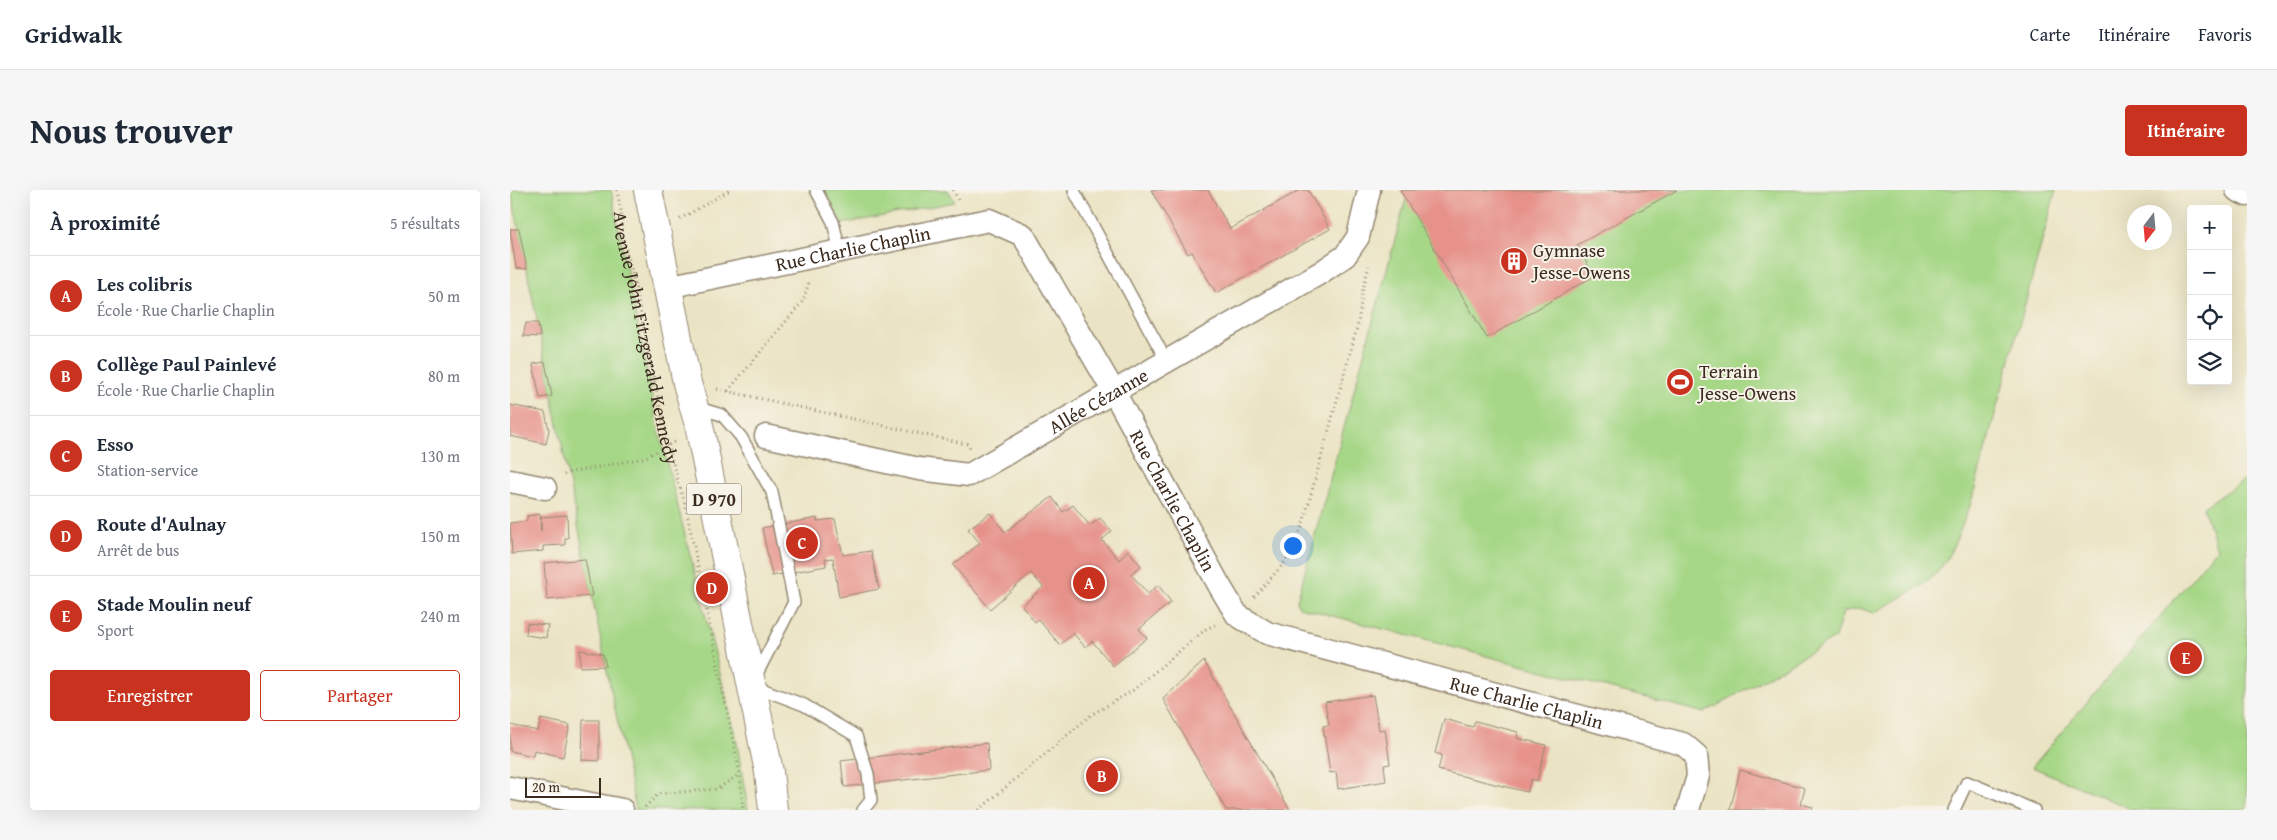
<!DOCTYPE html>
<html lang="fr">
<meta charset="utf-8">
<style>
body{margin:0;font-family:"Gentium Book Plus",serif;background:#f6f6f7;color:#1f2937}
.controls{position:absolute;right:15px;top:15px;display:grid;overflow:hidden;border-radius:5px;box-shadow:0 5px 20px #0002}
.controls button{width:45px;height:45px;display:grid;place-items:center;padding:0;border:0;border-bottom:1px solid #e0e1e3;background:#fff;color:#1f2937;font:25px sans-serif}
.compass{position:absolute;left:1617px;top:15px;width:45px;height:45px;border-radius:50%;background:#fff;box-shadow:0 5px 20px #0002;rotate:196deg}
.scale{position:absolute;left:15px;bottom:12px;width:76px;box-sizing:border-box;padding-left:5px;border:2px solid #3b2a1e;border-top:0;font-size:14px;line-height:18px;white-space:nowrap;color:#3b2a1e;-webkit-text-stroke:4px #f7f3e8;paint-order:stroke}
.you{position:absolute;left:782px;top:355px;width:18px;height:18px;margin:-12px;border:4px solid #fff;border-radius:50%;background:#1a73e8;box-shadow:0 0 0 8px #1a73e833}
.badge{display:grid;place-items:center;width:32px;height:32px;border-radius:50%;background:#c8321e;color:#fff;font-size:16px;font-weight:700}
.pin{position:absolute;translate:-50% -50%;border:2px solid #fff;box-shadow:0 1px 5px #0006}
.list{margin:0;padding:0;list-style:none}
h2{display:flex;justify-content:space-between;align-items:center;height:65px;margin:0;padding:0 20px;font-size:21px}
h2 small{font-size:16px;font-weight:400;color:#747a83}
.list li{display:grid;grid-template-columns:32px 1fr auto;gap:15px;align-items:center;box-sizing:border-box;height:80px;padding:0 20px;border-top:1px solid #e0e1e3}
.list b{display:block;font-size:19px;white-space:nowrap}
.list p{margin:0;font-size:16px;white-space:nowrap;color:#747a83}
.list em{font-size:16px;font-style:normal;color:#747a83}
.actions{display:flex;gap:10px;padding:15px 20px}
.actions a{flex:1;padding:11px 0;border:1px solid #c8321e;border-radius:5px;text-align:center;font-size:18px;color:#c8321e}
.actions .main{background:#c8321e;color:#fff}
.icon{flex:none;width:28px;height:28px;fill:none;stroke:currentColor;stroke-width:2;stroke-linecap:round;stroke-linejoin:round}
.map{position:relative;flex:none;width:1737px;height:620px;overflow:hidden;border-radius:5px}
header{display:flex;align-items:center;gap:30px;box-sizing:border-box;height:70px;padding:0 25px;background:#fff;border-bottom:1px solid #e0e1e3}
header strong{font-size:24px}
nav{display:flex;gap:28px;margin-inline-start:auto;font-size:18px}
.intro{display:flex;align-items:center;justify-content:space-between;box-sizing:border-box;height:120px;padding:0 30px}
h1{margin:0;font-size:35px}
.button{padding:12px 22px;border-radius:5px;background:#c8321e;color:#fff;font-size:18px;font-weight:700}
main{display:flex;gap:30px;padding:0 30px}
aside{flex:1;background:#fff;border-radius:5px;box-shadow:0 5px 20px #0002}
.map>svg:first-child{display:block}
.green{fill:#a5d786;stroke:#708052}
.building{fill:#e69189}
.lines{fill:none;stroke-linecap:round;stroke-linejoin:round}
.service-casing{stroke:#938771;stroke-width:14}
.minor-casing{stroke:#938771;stroke-width:25}
.primary-casing{stroke:#938771;stroke-width:30}
.path{stroke:#938771;stroke-width:3;stroke-dasharray:1 4;stroke-linecap:butt}
.service{stroke:#fff;stroke-width:11}
.minor{stroke:#fff;stroke-width:22}
.primary{stroke:#fff;stroke-width:28}
.labels{text-anchor:middle;dominant-baseline:central;stroke-width:4;stroke-linejoin:round;paint-order:stroke}
.shield{fill:#f7f3e8;stroke:#73665b;stroke-width:1}
.shield-label{font-size:18px;font-weight:bold;fill:#3b2a1e}
.street-label{font-size:19px;fill:#3b2a1e;stroke:#f7f3e8}
.poi-label{font-size:19px;fill:#3b2a1e;stroke:#f7f3e8;text-anchor:start}
</style>
<header>
<strong>Gridwalk</strong>
<nav><a>Carte</a><a>Itinéraire</a><a>Favoris</a></nav>
</header>
<div class="intro"><h1>Nous trouver</h1><a class="button">Itinéraire</a></div>
<main>
<aside>
<h2>À proximité<small>5 résultats</small></h2>
<ul class="list">
<li><span class="badge">A</span><div><b>Les colibris</b><p>École · Rue Charlie Chaplin</p></div><em>50 m</em></li>
<li><span class="badge">B</span><div><b>Collège Paul Painlevé</b><p>École · Rue Charlie Chaplin</p></div><em>80 m</em></li>
<li><span class="badge">C</span><div><b>Esso</b><p>Station-service</p></div><em>130 m</em></li>
<li><span class="badge">D</span><div><b>Route d'Aulnay</b><p>Arrêt de bus</p></div><em>150 m</em></li>
<li><span class="badge">E</span><div><b>Stade Moulin neuf</b><p>Sport</p></div><em>240 m</em></li>
</ul>
<div class="actions"><a class="main">Enregistrer</a><a>Partager</a></div>
</aside>
<div class="map">
<svg width="1737" height="620" viewBox="0 0 1737 620">
<rect width="100%" height="100%" fill="#f7f3e8"/>
<filter id="ink" filterUnits="userSpaceOnUse"><feTurbulence type="fractalNoise" baseFrequency=".02" numOctaves="2"/><feDisplacementMap in="SourceGraphic" scale="10" xChannelSelector="R" yChannelSelector="G"/><feConvolveMatrix kernelMatrix="1 2 1 2 8 2 1 2 1" color-interpolation-filters="sRGB"/></filter>
<filter id="wash" filterUnits="userSpaceOnUse"><feTurbulence type="fractalNoise" baseFrequency=".0096" numOctaves="4" result="noise"/><feDisplacementMap in="SourceGraphic" scale="20" xChannelSelector="R" yChannelSelector="G"/><feGaussianBlur stdDeviation="1.12" result="paint"/><feColorMatrix in="noise" values="0 0 0 0 0 0 0 0 0 0 0 0 0 0 0 0 0 1.4 0 .05"/><feComposite in="paint" operator="in"/></filter>
<g filter="url(#wash)">
<rect width="100%" height="100%" fill="#ebe4c4"/>
<path class="green" d="M1,0H101L148,237L226,547L238,620H126L96,476Z
M314,0H438L445,12L332,34Z
M891,0H1546L1460,316C1449,341 1440,374 1418,391C1401,403 1382,412 1364,423L1349,418L1333,422L1325,448L1194,523L789,417L787,411L896,9Z
M1737,288V620H1624L1522,577L1707,359L1693,317Z"/>
<g id="blocks">
<path class="building" d="M641,0H698L720,39L790,0H798L820,39L706,103L682,62L678,64Z
M890,0H1167L1067,55L1084,86L977,148Z
M0,39H9L17,79L6,78Z
M16,133H28L30,147L13,146Z
M35,172L42,206L30,208L23,174Z
M0,215L35,222L39,240L36,254L0,246Z
M542,307L553,322L563,315L580,336L590,328L602,341L592,350L609,370L618,360L631,376L621,384L638,404L648,395L661,412L629,439L637,448L603,476L582,451L575,457L563,443L550,455L528,429L525,432L512,416L533,397L521,383L480,419L443,375L470,353L458,339L480,323L495,342Z
M30,324L31,341V327L57,325L58,348H55V355L33,356V361L2,364L0,333L17,331V326Z
M307,328V331L325,329L333,365L361,361L369,399L329,407L323,368L315,369L316,376L262,386L252,338Z
M75,369L82,406L37,410L34,373Z
M17,433L38,435L36,448L16,445Z
M70,460L93,464L96,476L70,477Z
M694,471L780,620H716L653,509Z
M863,505L869,540L875,539L880,574L874,575L876,591L828,599L826,582L820,583L813,536L819,535L815,512Z
M31,529L60,535L53,567L24,560L23,566L0,561V535L28,541Z
M934,529L963,537L965,531L1008,542L1007,548L1036,555L1027,591L1021,589L1017,602L928,580L932,565L925,563Z
M73,530H89V571L72,570Z
M477,553L479,580L334,597L331,571Z
M1230,580L1295,598L1291,614L1303,617L1302,620H1220Z"/>
</g>
</g>
<g filter="url(#ink)">
<use href="#blocks" fill-opacity="0" stroke="#938771" stroke-width="1"/>
<g class="lines">
<g class="service-casing">
<path id="service" d="M306,0L323,32L330,62
M564,1L657,172
M185,217L212,225L231,247L262,302L284,412L241,495L294,515L346,546L358,584L361,610L353,620
M1444,620L1457,592L1524,620"/>
</g>
<g class="minor-casing">
<g id="minor">
<path d="M1727,0L1737,5"/>
<path id="s2" d="M157,97L479,30L513,45L604,202L709,395L727,425L757,443L1173,554L1186,565L1188,586L1178,620"/>
<path id="s3" d="M256,246L409,279L459,285L810,83L835,66L848,47L859,0"/>
<path d="M0,291L35,298"/>
<path d="M0,598L112,620"/>
</g>
</g>
<g class="primary-casing">
<path id="primary" d="M138,0L177,193L189,235L259,582L263,620"/>
</g>
<g class="path">
<path id="s1" d="M107,0L111,21L112,44L122,81L158,256L176,318L230,584L233,620"/>
<path d="M443,0L450,13"/>
<path d="M170,29L220,0"/>
<path d="M207,199L457,254L460,258"/>
<path d="M218,201L293,111L299,92"/>
<path d="M54,285L57,283L134,268L166,251"/>
<path d="M744,407L776,371L792,337L848,134L853,98L859,76"/>
<path d="M135,617L148,604L207,599L230,584"/>
<path d="M469,620L581,525L622,501L696,439L705,435"/>
</g>
<use href="#service" class="service"/>
<use href="#minor" class="minor"/>
<use href="#primary" class="primary"/>
</g>
</g>
<defs>
<g id="building-disc" transform="scale(1.4375)"><circle r="9.5" fill="#c8321e" stroke="#f7f3e8"/><path d="M-4-6H4V6H1V3H-1V6H-4ZM-2.5-4.3h1.7v1.8h-1.7ZM.8-4.3h1.7v1.8H.8ZM-2.5-1h1.7V.8h-1.7ZM.8-1h1.7V.8H.8Z" fill="#fff"/></g>
<g id="stadium-disc" transform="scale(1.4375)"><circle r="9.5" fill="#c8321e" stroke="#f7f3e8"/><path d="M0-5a6.5 5 0 1 0 0 10a6.5 5 0 1 0 0-10ZM-3.5-1.8h7v3.6h-7Z" fill="#fff"/></g>
</defs>
<g fill-rule="evenodd">
<use href="#building-disc" x="1004" y="71"/>
<use href="#stadium-disc" x="1170" y="192"/>
</g>
<g class="labels">
<rect class="shield" x="176.5" y="293.5" width="55" height="31" rx="4"/>
<g class="shield-label">
<text x="204" y="309">D 970</text>
</g>
<g class="street-label">
<text stroke="none"><textPath href="#s2" startOffset="190">Rue Charlie Chaplin</textPath></text>
<text stroke="none"><textPath href="#s1" startOffset="151">Avenue John Fitzgerald Kennedy</textPath></text>
<text stroke="none"><textPath href="#s3" startOffset="356">Allée Cézanne</textPath></text>
<text stroke="none"><textPath href="#s2" startOffset="671">Rue Charlie Chaplin</textPath></text>
<text stroke="none"><textPath href="#s2" startOffset="1106">Rue Charlie Chaplin</textPath></text>
</g>
<g class="poi-label">
<text x="1023" y="60">Gymnase<tspan x="1023" dy="22">Jesse-Owens</tspan></text>
<text x="1189" y="181">Terrain<tspan x="1189" dy="22">Jesse-Owens</tspan></text>
</g>
</g>
</svg>
<div class="controls">
<button>+</button>
<button>−</button>
<button><svg class="icon" aria-label="locate" viewBox="0 0 24 24"><circle cx="12" cy="12" r="6"/><path d="M12 2v4M12 18v4M2 12h4M18 12h4"/></svg></button>
<button><svg class="icon" aria-label="layers" viewBox="0 0 24 24"><path d="M12 4l9 5-9 5-9-5zM3 14l9 5 9-5"/></svg></button>
</div>
<svg class="compass" viewBox="-18 -18 36 36"><path d="M0-13l5 13h-10z" fill="#e53935"/><path d="M0 13l5-13h-10z" fill="#747a83"/></svg>
<div class="scale">20 m</div>
<div class="you"></div>
<div class="pin badge" style="left:579px;top:393px">A</div>
<div class="pin badge" style="left:592px;top:586px">B</div>
<div class="pin badge" style="left:292px;top:353px">C</div>
<div class="pin badge" style="left:202px;top:398px">D</div>
<div class="pin badge" style="left:1676px;top:468px">E</div>
</div>
</main>
